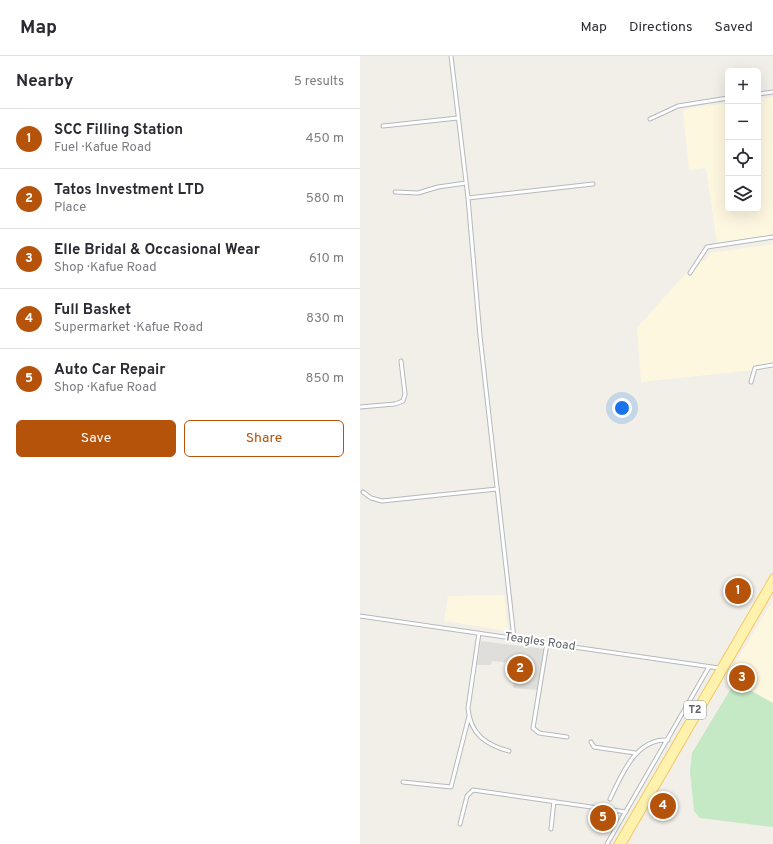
<!DOCTYPE html>
<meta charset="utf-8">
<style>
body{margin:0;font-family:Overpass,sans-serif;background:#f7f7f7;color:#2b2b33}
.controls{position:absolute;right:12px;top:12px;display:grid;overflow:hidden;border-radius:6px;box-shadow:0 4px 16px #0002}
.controls button{width:36px;height:36px;display:grid;place-items:center;padding:0;border:0;border-bottom:1px solid #e1e1e2;background:#fff;color:#2b2b33;font:20px sans-serif}
.you{position:absolute;left:262px;top:352px;width:14px;height:14px;margin:-10px;border:3px solid #fff;border-radius:50%;background:#1a73e8;box-shadow:0 0 0 6px #1a73e833}
.badge{display:grid;place-items:center;width:26px;height:26px;border-radius:50%;background:#b45309;color:#fff;font-size:13px;font-weight:700}
.pin{position:absolute;translate:-50% -50%;border:2px solid #fff;box-shadow:0 1px 4px #0006}
.list{margin:0;padding:0;list-style:none}
h2{display:flex;justify-content:space-between;align-items:center;height:52px;margin:0;padding:0 16px;font-size:17px}
h2 small{font-size:13px;font-weight:400;color:#7c7c81}
.list li{display:grid;grid-template-columns:26px 1fr auto;gap:12px;align-items:center;box-sizing:border-box;height:60px;padding:0 16px;border-top:1px solid #e1e1e2}
.list b{display:block;font-size:15px;white-space:nowrap}
.list p{margin:0;font-size:13px;white-space:nowrap;color:#7c7c81}
.list em{font-size:13px;font-style:normal;color:#7c7c81}
.actions{display:flex;gap:8px;padding:12px 16px}
.actions a{flex:1;padding:9px 0;border:1px solid #b45309;border-radius:6px;text-align:center;font-size:14px;color:#b45309}
.actions .main{background:#b45309;color:#fff}
.icon{flex:none;width:22px;height:22px;fill:none;stroke:currentColor;stroke-width:2;stroke-linecap:round;stroke-linejoin:round}
.map{position:relative;flex:none;width:413px;height:788px;overflow:hidden}
header{display:flex;align-items:center;gap:24px;box-sizing:border-box;height:56px;padding:0 20px;background:#fff;border-bottom:1px solid #e1e1e2}
header strong{font-size:19px}
nav{display:flex;gap:22px;margin-inline-start:auto;font-size:14px}
main{display:flex}
aside{flex:1;background:#fff}
.map>svg:first-child{display:block}
.commercial{fill:#fef7e0}
.industrial{fill:#e0deda}
.green{fill:#c5e8c5}
.lines{fill:none;stroke-linecap:round;stroke-linejoin:round}
.minor-casing{stroke:#b5b8bc;stroke-width:5}
.primary-casing{stroke:#f2c960;stroke-width:7}
.minor{stroke:#fff;stroke-width:3}
.primary{stroke:#fff2af;stroke-width:5}
.labels{text-anchor:middle;dominant-baseline:central;stroke-width:4;stroke-linejoin:round;paint-order:stroke}
.shield{fill:#fff;stroke:#8f9295;stroke-width:1}
.shield-label{font-size:11px;font-weight:bold;fill:#5f6368}
.street-label{font-size:12px;fill:#5f6368;stroke:#fff}
</style>
<header>
<strong>Map</strong>
<nav><a>Map</a><a>Directions</a><a>Saved</a></nav>
</header>
<main>
<aside>
<h2>Nearby<small>5 results</small></h2>
<ul class="list">
<li><span class="badge">1</span><div><b>SCC Filling Station</b><p>Fuel · Kafue Road</p></div><em>450 m</em></li>
<li><span class="badge">2</span><div><b>Tatos Investment LTD</b><p>Place</p></div><em>580 m</em></li>
<li><span class="badge">3</span><div><b>Elle Bridal &amp; Occasional Wear</b><p>Shop · Kafue Road</p></div><em>610 m</em></li>
<li><span class="badge">4</span><div><b>Full Basket</b><p>Supermarket · Kafue Road</p></div><em>830 m</em></li>
<li><span class="badge">5</span><div><b>Auto Car Repair</b><p>Shop · Kafue Road</p></div><em>850 m</em></li>
</ul>
<div class="actions"><a class="main">Save</a><a>Share</a></div>
</aside>
<div class="map">
<svg width="413" height="788" viewBox="0 0 413 788">
<rect width="100%" height="100%" fill="#f1efe8"/>
<path class="commercial" d="M413,41V179L357,187L346,112L329,114L323,55L330,52L368,47V153H398V43Z
M413,188V312L281,326L277,272L336,206L346,204L350,197Z
M144,539L148,575L84,565L88,540Z
M413,544V647L367,621Z"/>
<path class="industrial" d="M121,585L185,593L177,634L153,632L155,614L149,613L150,607L132,605L131,609H117Z"/>
<path class="green" d="M375,626L413,647V771L340,762L334,755L330,715L332,697Z"/>
<g class="lines">
<g class="minor-casing">
<path id="minor" d="M91,0L108,142L120,280L154,582
M398,38L413,36
M290,63L318,50L368,42
M23,70L98,62
M35,136L58,137L78,131L106,127
M108,142L233,128
M330,217L347,191L413,181
M391,326L395,312L413,309
M0,351L35,348L43,345L45,338L41,305
M3,436L11,442L22,445L137,433
M0,560L359,612
M119,577L108,652C110,678 126,689 149,695
M187,587L173,672L179,677L207,681
M231,686L234,691L275,697
M43,726L91,731L109,660
M250,743C262,718 276,682 308,684
M100,768L107,740L113,734L266,756
M191,773L194,745
M247,788L349,611"/>
</g>
<g class="primary-casing">
<path id="primary" d="M257,788L413,521
M263,788L413,530"/>
</g>
<use href="#minor" class="minor"/>
<use href="#primary" class="primary"/>
</g>
<g class="labels">
<rect class="shield" x="324" y="645" width="22" height="18" rx="3"/>
<g class="shield-label">
<text x="335" y="654">T2</text>
</g>
<g class="street-label">
<text transform="translate(180 586) rotate(8)">Teagles Road</text>
</g>
</g>
</svg>
<div class="controls">
<button>+</button>
<button>−</button>
<button><svg class="icon" aria-label="locate" viewBox="0 0 24 24"><circle cx="12" cy="12" r="6"/><path d="M12 2v4M12 18v4M2 12h4M18 12h4"/></svg></button>
<button><svg class="icon" aria-label="layers" viewBox="0 0 24 24"><path d="M12 4l9 5-9 5-9-5zM3 14l9 5 9-5"/></svg></button>
</div>
<div class="you"></div>
<div class="pin badge" style="left:378px;top:535px">1</div>
<div class="pin badge" style="left:160px;top:613px">2</div>
<div class="pin badge" style="left:382px;top:622px">3</div>
<div class="pin badge" style="left:303px;top:750px">4</div>
<div class="pin badge" style="left:243px;top:762px">5</div>
</div>
</main>
